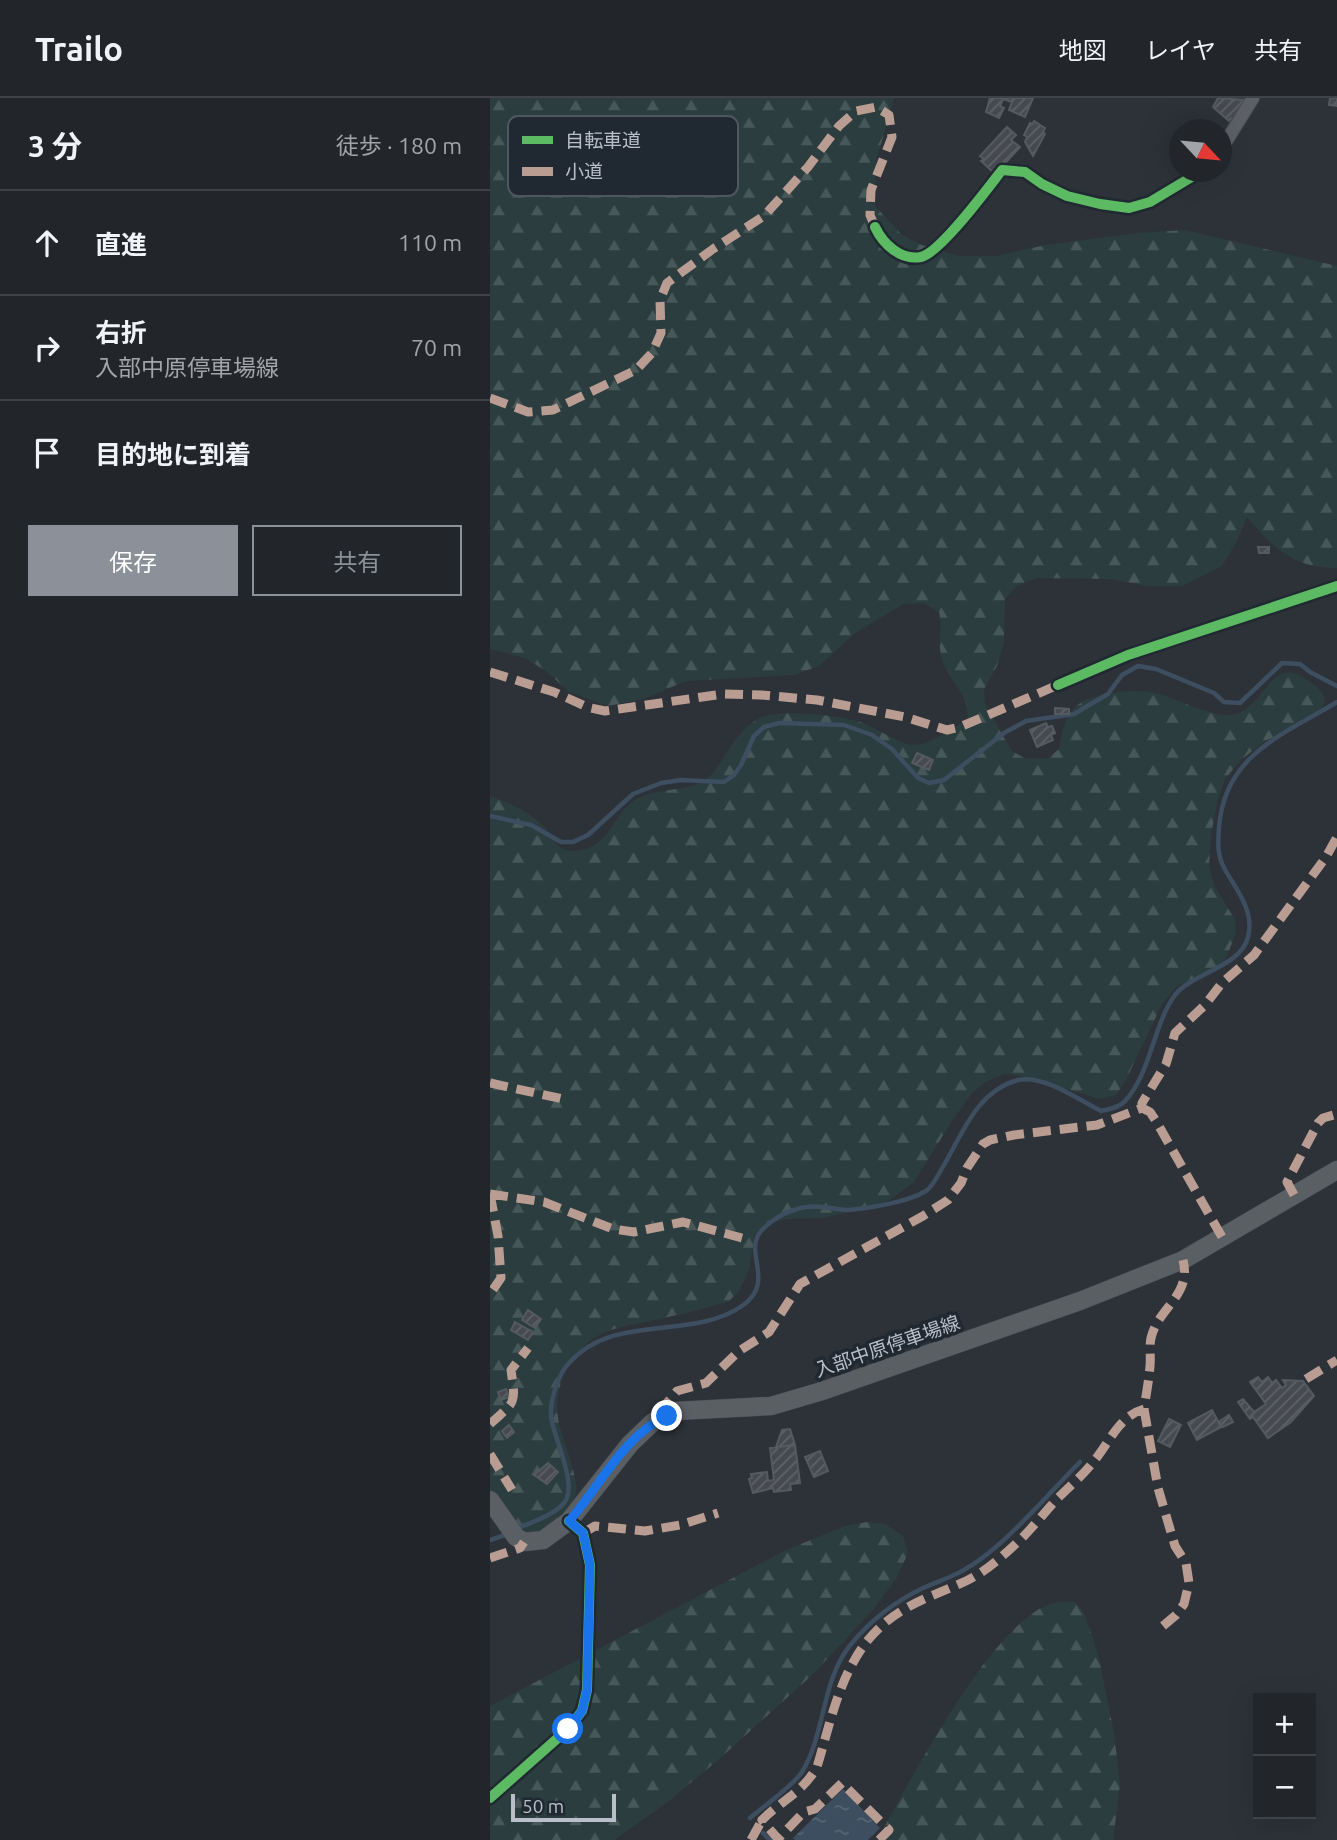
<!DOCTYPE html>
<html lang="ja">
<meta charset="utf-8">
<style>
body{margin:0;font-family:Ubuntu,"Noto Sans JP",sans-serif;background:#2a2e32;color:#f1f3f6}
.controls{position:absolute;right:21px;bottom:21px;display:grid;overflow:hidden;border-radius:0px;box-shadow:0 7px 28px #0002}
.controls button{width:63px;height:63px;display:grid;place-items:center;padding:0;border:0;border-bottom:2px solid #3f4347;background:#22262a;color:#f1f3f6;font:35px sans-serif}
.compass{position:absolute;left:679px;top:21px;width:63px;height:63px;border-radius:50%;background:#22262a;box-shadow:0 7px 28px #0002;rotate:116deg}
.scale{position:absolute;left:21px;bottom:18px;width:105px;box-sizing:border-box;padding-left:7px;border:4px solid #b8bfc8;border-top:0;font-size:19px;line-height:24px;white-space:nowrap;color:#b8bfc8;-webkit-text-stroke:5px #202932;paint-order:stroke}
.stop{position:absolute;width:21px;height:21px;margin:-16px;border:5px solid #1a73e8;border-radius:50%;background:#fff}
.stop.end{background:#1a73e8;border-color:#fff;box-shadow:0 2px 7px #0008}
.list{margin:0;padding:0;list-style:none}
h2{display:flex;justify-content:space-between;align-items:center;height:91px;margin:0;padding:0 28px;font-size:30px}
h2 small{font-size:23px;font-weight:400;color:#a2a5a8}
.list li{display:grid;grid-template-columns:46px 1fr auto;gap:21px;align-items:center;box-sizing:border-box;height:105px;padding:0 28px;border-top:2px solid #3f4347}
.list b{display:block;font-size:26px;white-space:nowrap}
.list p{margin:0;font-size:23px;white-space:nowrap;color:#a2a5a8}
.list em{font-size:23px;font-style:normal;color:#a2a5a8}
.actions{display:flex;gap:14px;padding:21px 28px}
.actions a{flex:1;padding:16px 0;border:2px solid #8c9099;border-radius:0px;text-align:center;font-size:24px;color:#8c9099}
.actions .main{background:#8c9099;color:#fff}
.icon{flex:none;width:38px;height:38px;fill:none;stroke:currentColor;stroke-width:2;stroke-linecap:round;stroke-linejoin:round}
.map{position:relative;flex:none;width:847px;height:1742px;overflow:hidden}
header{display:flex;align-items:center;gap:42px;box-sizing:border-box;height:98px;padding:0 35px;background:#22262a;border-bottom:2px solid #3f4347}
header strong{font-size:33px}
nav{display:flex;gap:38px;margin-inline-start:auto;font-size:24px}
main{display:flex}
aside{flex:1;background:#22262a}
.map>svg:first-child{display:block}
.forest{fill:url(#forest-firs)}
.water{fill:url(#water-ripples)}
.lines{fill:none;stroke-linecap:round;stroke-linejoin:round}
.stream{stroke:#3d4e60;stroke-width:4.5}
.building{fill:url(#building-hatch);stroke:#555a5f;stroke-width:2}
.minor-casing{stroke:#4a4e53;stroke-width:14}
.secondary-casing{stroke:#4a4e53;stroke-width:19}
.minor{stroke:#5c6066;stroke-width:12}
.secondary{stroke:#5a5f64;stroke-width:18}
.quiet{stroke:#b99d93;stroke-width:9;stroke-dasharray:18 9;stroke-linecap:butt}
.cycleway-casing{stroke:#202932;stroke-width:15}
.cycleway{stroke:#5cba63;stroke-width:10}
.route{stroke:#1a73e8;stroke-width:9}
.labels{text-anchor:middle;dominant-baseline:central;stroke-width:7;stroke-linejoin:round;paint-order:stroke}
.street-label{font-size:19px;fill:#b8bfc8;stroke:#202932}
.key{fill:#202932;stroke:#4e565f;stroke-width:2}
.key-label{font-size:19px;fill:#b8bfc8}
</style>
<header>
<strong>Trailo</strong>
<nav><a>地図</a><a>レイヤ</a><a>共有</a></nav>
</header>
<main>
<aside>
<h2>3 分<small>徒歩 · 180 m</small></h2>
<ul class="list">
<li><svg class="icon" aria-label="ahead" viewBox="0 0 24 24"><path d="M12 20V5M6 11l6-6 6 6"/></svg><div><b>直進</b></div><em>110 m</em></li>
<li><svg class="icon" aria-label="right" viewBox="0 0 24 24"><path d="M7 20v-9h11M14 6l5 5-5 5"/></svg><div><b>右折</b><p>入部中原停車場線</p></div><em>70 m</em></li>
<li><svg class="icon" aria-label="arrive" viewBox="0 0 24 24"><path d="M6 21V4h12l-3 4 3 4H6"/></svg><div><b>目的地に到着</b></div></li>
</ul>
<div class="actions"><a class="main">保存</a><a>共有</a></div>
</aside>
<div class="map">
<svg width="847" height="1742" viewBox="0 0 847 1742">
<defs>
<pattern id="forest-firs" width="22" height="20" patternUnits="userSpaceOnUse" patternTransform="scale(1.75)"><rect width="22" height="20" fill="#2b3d3e"/><path d="M5 1l3.5 6h-7zM16 11l3.5 6h-7z" fill="#485758"/></pattern>
<pattern id="water-ripples" width="26" height="14" patternUnits="userSpaceOnUse" patternTransform="scale(1.75)"><rect width="26" height="14" fill="#3d4e60"/><path d="M2 4q2-2 4 0t4 0M15 11q2-2 4 0t4 0" fill="none" stroke="#576675"/></pattern>
<pattern id="building-hatch" width="6" height="6" patternUnits="userSpaceOnUse" patternTransform="scale(1.75)"><rect width="6" height="6" fill="#464a50"/><path d="M-1 1l2-2M0 6l6-6M5 7l2-2" fill="none" stroke="#5f6268"/></pattern>
</defs>
<rect width="100%" height="100%" fill="#2d3238"/>
<path class="forest" d="M0,0H404L386,64L385,108L412,137L432,147L469,158H506L556,147L649,135L695,132L847,168V470C804,470 783,450 757,419L747,443L732,468L692,488H658L619,481L547,480L527,488L515,501L514,545L507,568L494,591L495,606L522,653L534,660L557,661L569,651C575,617 580,603 616,596C634,593 650,591 669,596C688,601 727,622 746,616C777,606 781,556 817,582C826,588 831,591 835,601L833,608L818,623L775,643L751,662L735,681L728,701L721,736L719,768L724,787L745,822L746,835L737,858L730,868L687,888L672,906L636,982L626,997L611,1001L532,978L514,976L496,984L482,995L462,1023L424,1084L397,1104L335,1120L300,1121L275,1125L265,1136L259,1171L249,1193L239,1203C212,1212 183,1218 155,1224C137,1228 114,1231 100,1243C87,1253 78,1267 72,1282C57,1322 81,1348 86,1386C89,1413 58,1437 34,1437L0,1394V699C18,703 42,716 55,730C63,739 67,753 81,753C121,753 120,718 145,702C168,688 199,696 220,678C224,675 227,669 230,665C241,648 252,628 272,619C293,611 346,617 367,623C384,628 405,644 421,647C436,650 464,629 478,621C477,590 461,588 453,564C446,545 453,533 449,514L434,505L413,506L364,536L329,568L304,577L196,583L153,601L118,608L79,594L56,573L35,560L0,551Z
M377,1424L395,1426L413,1438L418,1455L406,1481L382,1513L321,1578L227,1663L175,1706L124,1742H0V1608L296,1452L355,1428Z
M585,1504L595,1517L608,1556L624,1635L630,1687L623,1742H387C419,1686 502,1522 563,1505C570,1503 578,1504 585,1504Z"/>
<path class="water" d="M353,1691L390,1730L378,1742H305L303,1740Z"/>
<g class="lines">
<path class="stream" d="M0,718L41,727L71,744H83L98,737L143,696L171,685L191,682L234,684L244,677L251,667L264,638L274,629L289,625L354,627L382,637L402,651L428,680L439,685L454,682L514,635L536,623L584,616L618,596L632,577L648,568L666,571L724,595L734,604L750,605L792,565L810,566L820,574L847,588
M28,1430C42,1424 64,1417 74,1405C88,1389 66,1344 62,1324C58,1308 67,1277 79,1265C125,1214 201,1243 252,1208C289,1182 248,1152 275,1129C290,1115 312,1106 333,1109C342,1110 350,1112 359,1112C381,1110 418,1104 436,1093C443,1088 447,1079 451,1072C472,1038 485,994 528,982C553,976 589,1002 611,1013C619,1011 629,1010 635,1003C661,975 663,927 685,897C702,875 751,869 758,839C765,813 746,791 734,770C727,756 728,744 729,729C735,656 793,637 847,604
M0,1442L15,1437
M260,1720C274,1708 304,1687 312,1674C336,1635 331,1581 362,1545C382,1521 406,1503 433,1490C448,1483 464,1479 477,1470C515,1448 558,1396 590,1364
M273,1735L280,1742"/>
</g>
<path class="building" d="M500,0H543L535,19L519,12L522,4L513,1L510,8L514,10L509,20L496,14Z
M728,0L754,2L757,0L748,24L741,20L739,23L723,9Z
M840,0H847V8L839,7Z
M544,23L555,30L553,34L555,36L543,58L535,44L537,39L534,37L540,25L543,26Z
M517,29L526,37L521,42L530,49L505,76L491,63L494,61L490,58Z
M768,449H779V455H769Z
M565,610L579,611V616H565Z
M556,625L558,629L562,628L565,635L561,637L563,642L547,649L540,632Z
M427,655L443,662L439,672L422,665Z
M38,1212L51,1221L45,1230L32,1222Z
M25,1224L43,1234L38,1242L21,1232Z
M768,1279L772,1284L778,1279L782,1285L786,1282L792,1290L796,1287L793,1282L813,1283L824,1298L801,1324L778,1340L763,1319L760,1321L748,1304L753,1301L764,1314L776,1306L760,1284Z
M16,1291L19,1299L11,1302L8,1294Z
M722,1312L731,1329L707,1342L698,1325Z
M739,1317L743,1324L733,1329L730,1323Z
M679,1321L691,1327L680,1349L668,1343Z
M19,1327L24,1334L17,1340L12,1333Z
M300,1331L305,1347L286,1349L292,1332Z
M305,1347L310,1385L300,1386L301,1392L284,1394L283,1390L263,1395L259,1381L262,1380L261,1376L277,1374L278,1383L284,1382L280,1350Z
M330,1353L338,1373L324,1379L315,1359Z
M58,1365L68,1374L57,1386L44,1377Z"/>
<g class="lines">
<g class="minor-casing">
<path id="minor" d="M732,50L763,0
M385,129C393,146 411,163 431,159C450,155 498,90 512,72L535,74L552,86L577,98L610,106L639,110L660,104L710,74
M568,587L638,557L847,488
M0,1700L78,1631L92,1613L97,1592L100,1467L93,1435L79,1423"/>
</g>
<g class="secondary-casing">
<path id="secondary" d="M0,1402L26,1439L34,1444L53,1442L79,1423L140,1346L163,1324L186,1313L281,1308L332,1293L590,1203L693,1162L847,1072"/>
</g>
<use href="#minor" class="minor"/>
<use href="#secondary" class="secondary"/>
<path class="quiet" d="M0,300L38,314L63,312L146,272L162,255L171,235L170,202L177,185L223,151L274,118L318,69L349,28L366,13L386,9L399,17L402,39L381,92L380,117L385,129
M0,574L64,594L97,609L115,613L233,596L271,597L327,602L415,619L457,632L470,629L568,587
M0,985L73,1001
M652,1010L660,1014L666,1023L732,1139
M0,1096L54,1104L123,1131L144,1134L193,1124L252,1140
M0,1096L8,1138L11,1180L0,1196
M804,1097L797,1084L828,1025L833,1020L847,1016
M816,1281L847,1262
M654,1311L668,1390L685,1448L696,1465L699,1485L694,1506L686,1517L673,1528
M177,1318L176,1306L187,1293L216,1285L249,1253L279,1234L310,1186L433,1118L458,1102L471,1085L477,1070L493,1046L500,1042L524,1037L607,1027L652,1010V1005L676,966L685,935L715,907L732,885L764,857L836,759L847,739
M0,1326C26,1302 26,1308 21,1272L38,1250
M0,1356L22,1392
M93,1435L105,1428L155,1433L190,1427L228,1415
M0,1460L30,1450L34,1444
M261,1742L272,1722
M389,1742L399,1732L352,1685L325,1711L314,1714L288,1741L272,1722C292,1702 312,1695 327,1669C340,1626 349,1578 378,1542C406,1508 439,1500 476,1483C497,1473 515,1456 531,1441C544,1428 555,1414 567,1401C579,1389 593,1377 604,1363C619,1345 629,1318 654,1311C656,1297 659,1282 660,1268C661,1259 659,1249 661,1240C668,1209 702,1198 693,1162"/>
<g class="cycleway-casing">
<path id="cycleway" d="M385,129C393,146 411,163 431,159C450,155 498,90 512,72L535,74L552,86L577,98L610,106L639,110L660,104L710,74
M568,587L638,557L847,488
M0,1700L78,1631L92,1613L97,1592L100,1467L93,1435L79,1423"/>
</g>
<use href="#cycleway" class="cycleway"/>
</g>
<g class="lines">
<path class="route" d="M78,1631L92,1613L97,1592L100,1467L93,1435L79,1423C110,1388 134,1337 177,1318"/>
</g>
<g class="labels">
<g class="street-label">
<text transform="translate(397 1248) rotate(-19)">入部中原停車場線</text>
</g>
</g>
<rect x="18" y="18" width="230" height="80" rx="10" class="key"/>
<rect x="32" y="38" width="31" height="8" fill="#5cba63"/>
<rect x="32" y="69" width="31" height="9" fill="#b99d93"/>
<g class="key-label">
<text x="75" y="49">自転車道</text>
<text x="75" y="80">小道</text>
</g>
</svg>
<div class="controls">
<button>+</button>
<button>−</button>
</div>
<svg class="compass" viewBox="-18 -18 36 36"><path d="M0-13l5 13h-10z" fill="#e53935"/><path d="M0 13l5-13h-10z" fill="#a2a5a8"/></svg>
<div class="scale">50 m</div>
<div class="stop" style="left:78px;top:1631px"></div>
<div class="stop end" style="left:177px;top:1318px"></div>
</div>
</main>
